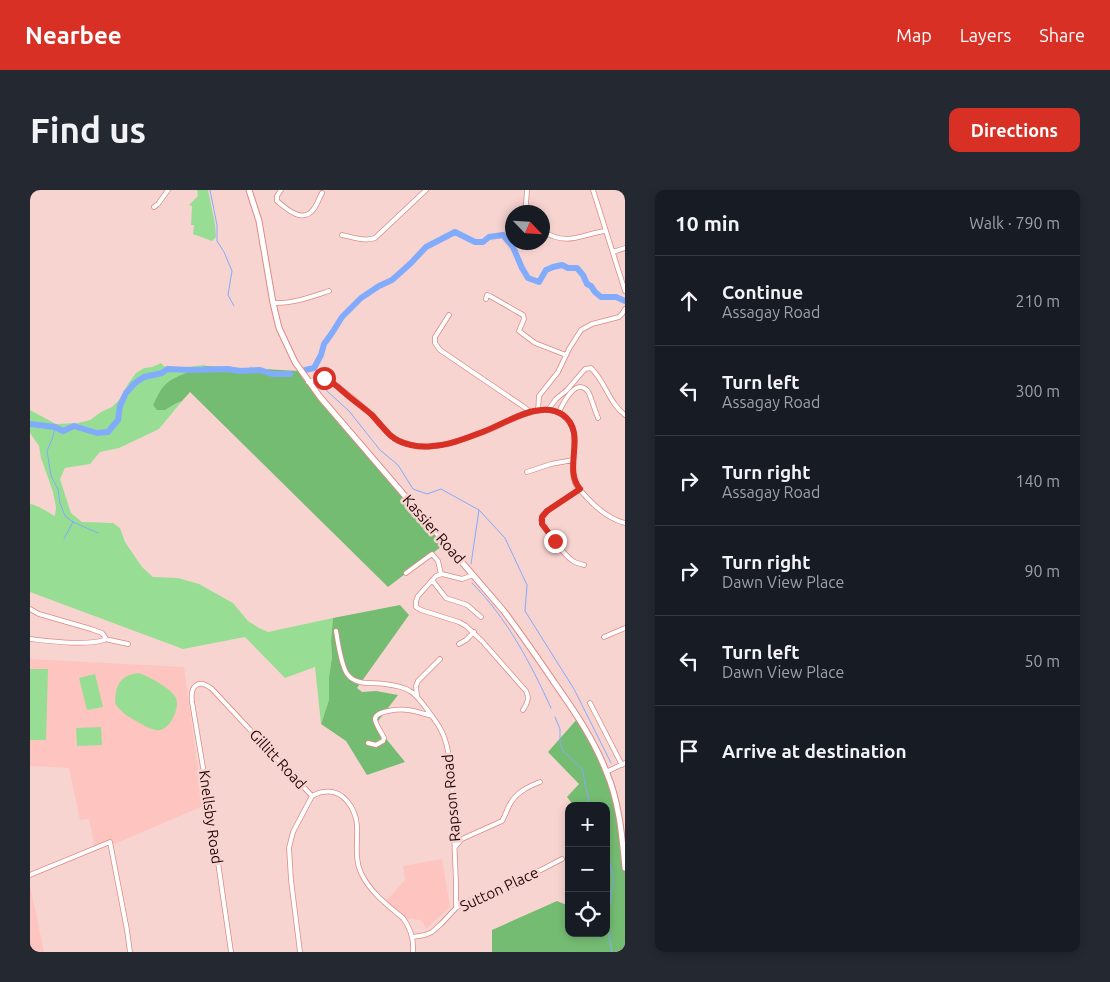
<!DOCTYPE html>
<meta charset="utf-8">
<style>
body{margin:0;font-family:Ubuntu,sans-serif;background:#242831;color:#f1f3f6}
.controls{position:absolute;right:15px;bottom:15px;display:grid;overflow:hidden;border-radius:10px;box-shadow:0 2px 8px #0003}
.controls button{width:45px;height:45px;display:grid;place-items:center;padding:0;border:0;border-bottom:1px solid #363941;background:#171b24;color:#f1f3f6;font:25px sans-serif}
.compass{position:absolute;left:475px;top:15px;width:45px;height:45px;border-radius:50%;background:#171b24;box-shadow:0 2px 8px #0003;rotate:115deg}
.stop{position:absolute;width:15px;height:15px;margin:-11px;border:4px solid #d93025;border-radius:50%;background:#fff}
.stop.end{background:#d93025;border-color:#fff;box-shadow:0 1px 5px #0008}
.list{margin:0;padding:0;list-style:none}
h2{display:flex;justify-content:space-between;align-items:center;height:65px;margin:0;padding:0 20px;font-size:21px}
h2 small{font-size:16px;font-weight:400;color:#9ea1a6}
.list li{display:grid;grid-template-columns:32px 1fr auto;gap:15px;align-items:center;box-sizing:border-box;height:90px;padding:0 20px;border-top:1px solid #363941}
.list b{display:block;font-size:19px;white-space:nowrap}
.list p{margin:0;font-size:16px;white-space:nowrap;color:#9ea1a6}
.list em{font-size:16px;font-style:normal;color:#9ea1a6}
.icon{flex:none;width:28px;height:28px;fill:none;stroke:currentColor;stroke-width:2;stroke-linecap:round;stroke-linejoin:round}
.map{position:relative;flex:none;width:595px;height:762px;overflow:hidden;border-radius:10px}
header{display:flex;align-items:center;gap:30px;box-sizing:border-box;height:70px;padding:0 25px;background:#d93025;color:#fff}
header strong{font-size:24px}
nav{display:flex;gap:28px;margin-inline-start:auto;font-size:18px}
.intro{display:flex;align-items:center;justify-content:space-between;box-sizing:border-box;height:120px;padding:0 30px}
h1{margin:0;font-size:35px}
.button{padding:12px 22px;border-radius:10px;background:#d93025;color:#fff;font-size:18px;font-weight:700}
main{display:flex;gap:30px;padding:0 30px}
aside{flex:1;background:#171b24;border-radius:10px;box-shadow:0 2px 8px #0003}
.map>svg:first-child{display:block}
.built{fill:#fdc4c0}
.green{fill:#97de94}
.forest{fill:#75bc73}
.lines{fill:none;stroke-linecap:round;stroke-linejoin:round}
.stream{stroke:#83abfc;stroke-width:1}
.river{stroke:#83abfc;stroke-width:6}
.street-casing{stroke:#db8a85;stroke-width:5.5}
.secondary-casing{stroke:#db8a85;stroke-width:7}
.street{stroke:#fff;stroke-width:4}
.secondary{stroke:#fff;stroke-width:5}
.route{stroke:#d93025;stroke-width:6}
.labels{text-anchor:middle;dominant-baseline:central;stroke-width:5;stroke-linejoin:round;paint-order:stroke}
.street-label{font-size:15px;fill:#260808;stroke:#f8d4d1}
</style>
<header>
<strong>Nearbee</strong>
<nav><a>Map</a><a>Layers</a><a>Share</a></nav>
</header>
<div class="intro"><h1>Find us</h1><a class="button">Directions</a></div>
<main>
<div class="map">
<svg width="595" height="762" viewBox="0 0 595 762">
<rect width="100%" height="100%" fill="#f8d4d1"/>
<path class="built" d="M0,469L154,477L173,616L80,656V652L65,659L59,629L50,630L39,578L0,576Z
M412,669L420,717L396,739L392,731L381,728L376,731L356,711L375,690L373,676Z
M0,696L4,714L14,762H0Z"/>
<path class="green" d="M167,0H178L185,34L186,47L182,51L163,44L164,35H161L162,16L159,15L168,6Z
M131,173L137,179L175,175L176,176L155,184L136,194L135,220L145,214L152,211L129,239L89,258L70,262L60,274L35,278L30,289L41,323L52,332L83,333L90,338L95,352L112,377L123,387L148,388L169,394L203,413L218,431L229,438L238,442L303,428L301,451L302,467L299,487V510L291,534L285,477L255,488L215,447L153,459L0,402V314C8,315 17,322 25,326L26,317L23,302L11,268L9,256L0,243V220L26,234L48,233L60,230L71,222L82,217L89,210L98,194L106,183L114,178L122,177Z
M0,479H18L16,550H0Z
M108,483C117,485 142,499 146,508C150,517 141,538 130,540C123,541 115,536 108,532C99,527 91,523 85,513C86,495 89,486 108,483Z
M65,484L73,517L57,520L49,488Z
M71,537L72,555L47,556L46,538Z"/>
<path class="forest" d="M176,176L270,181L416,353L358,397L160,202L152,211L145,214L135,220H127L123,215C127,208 130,199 136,194C144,186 165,180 176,176Z
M370,415L379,425L327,498L332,502L346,501L368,505L345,535L375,572L337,585L316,551L291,534L299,510V487L302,467L301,451L303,428Z
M548,528L570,568L587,616L595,678V762H462V740L527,711L539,716V743H576V667L580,661L576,648V616H544L537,607L549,594L518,562Z"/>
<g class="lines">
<path class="stream" d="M180,0L187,35V51L194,62L202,81L198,105L204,116
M425,43V42
M221,177V181
M285,178L289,182L291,185
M293,192L294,196L297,201L319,221L350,260L368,275L383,299L397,304L411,299L449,320L475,348L497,395L495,421L544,499L581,573
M25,237L23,247L17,261L21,286L28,299L30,313L35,326L43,332L68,343
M34,349L43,332
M441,374L449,320
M442,393C477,428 501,474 521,518
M525,527L530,539V553L533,561L552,579L560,616
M576,652L583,688L581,707L577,733L582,762"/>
<path class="river" d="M275,180L284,178L291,165L294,154L302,143L312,127L331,108L349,96L362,90L381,73L396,57L425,42L445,52H453L459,47L473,45L483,57L492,78L498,88L509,92L516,80L523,77L532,75L538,78H547L553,85L557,94L561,96L565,102L571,107H586L595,111
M0,234L25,237L33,241L44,236L67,243L78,242L88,230L90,216L96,203L105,193L114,187L132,183L137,179L161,180L198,179L209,181L230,180L242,184H260"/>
<g class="street-casing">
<path id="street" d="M251,0L247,6V11C256,18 271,33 282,21C287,16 289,8 292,3
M497,0L496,14L500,22
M563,0L595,101
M124,17L128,14L138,0
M512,41C539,57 550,44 576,41
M312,45C323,47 334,52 345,48L396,0
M583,62L595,58
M456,109L457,105L460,106L493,125L494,129L489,141L505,153L536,165
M243,113C262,114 281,107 299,101
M419,125L405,147V153L410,160L494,217L500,222
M278,192L290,188L298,190C311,198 331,215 343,226C349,232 354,240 361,246C372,255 391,258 404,256C422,254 440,247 456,241C477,233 518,206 537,229C554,249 536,274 546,295C559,311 575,328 595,333
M518,220L526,209L537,200L555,179L561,178C575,191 579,213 595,225
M508,221L509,206L528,182L539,159L551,140L562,134L589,127L592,124L595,119
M529,222C533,213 547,185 559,203L568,228
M497,282L521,274L543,270
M550,299L517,321L513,325L511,330C514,339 535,366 543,371C546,373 550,374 554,375
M376,383L402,364L408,371L411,384
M443,385L432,389L412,384L406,386L388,406L386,411V417L391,420L429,432L436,436L452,451L496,501C500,508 497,514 493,520
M402,390L416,408L437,415L451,427
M0,419L9,424L61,439L72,443L75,447L74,450C57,456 19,451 0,449
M306,441C308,452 311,477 318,485C327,496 343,492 355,494C363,495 373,496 380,501C387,505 391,512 396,518C401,525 407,532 411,540C418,553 421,577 422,593L426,694V718
M574,447L595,438
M75,449L98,454
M429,454L436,450L444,442
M387,506L386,496L388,491L410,469
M560,513L592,575
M338,553L346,555L353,551L354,548C352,543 345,534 345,529C346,520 371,519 378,520C386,521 394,524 402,526
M576,582L595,573
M282,606C286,604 290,602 293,602C313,598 326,619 327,636C328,652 324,668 331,683C340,702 357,715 373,728C381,739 384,749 383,762
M425,657L432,649L472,631C475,626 476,622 479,616C485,603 497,597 510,592
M0,685L80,652L97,740L100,762
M383,747L395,745L402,742L411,734L426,718L435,712L478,697L532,669
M201,762L182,631L162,512C160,496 168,488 182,499L282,606
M270,762L261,690L259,658L263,642L282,606"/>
</g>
<g class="secondary-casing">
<path id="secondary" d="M219,0L229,31L243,113L249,138L265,172L290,207L473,420C492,445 509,470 526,495C545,522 564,550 576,581C589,611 592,645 595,678"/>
</g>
<use href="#street" class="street"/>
<use href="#secondary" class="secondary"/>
</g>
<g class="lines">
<path class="route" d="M294,188C302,191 309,198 316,204C324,211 334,218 342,225C348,232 354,239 360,245C371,255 390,258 403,256C421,255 439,247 455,241C476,233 511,209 533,225C558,243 532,278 550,299L517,321L512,327V334L525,351"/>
</g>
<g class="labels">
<g class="street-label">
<text transform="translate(404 339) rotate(49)">Kassier Road</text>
<text transform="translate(248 569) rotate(47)">Gillitt Road</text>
<text transform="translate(421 608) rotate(-95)">Rapson Road</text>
<text transform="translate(181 627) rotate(82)">Knellsby Road</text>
<text transform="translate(469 699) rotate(-25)">Sutton Place</text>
</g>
</g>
</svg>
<div class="controls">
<button>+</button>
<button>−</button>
<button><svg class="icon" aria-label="locate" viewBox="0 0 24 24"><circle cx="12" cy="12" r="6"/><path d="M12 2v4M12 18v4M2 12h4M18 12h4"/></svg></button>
</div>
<svg class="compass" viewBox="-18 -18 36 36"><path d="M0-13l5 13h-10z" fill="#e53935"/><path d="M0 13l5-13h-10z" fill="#9ea1a6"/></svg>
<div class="stop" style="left:294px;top:188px"></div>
<div class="stop end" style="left:525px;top:351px"></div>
</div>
<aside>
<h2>10 min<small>Walk · 790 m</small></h2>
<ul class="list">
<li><svg class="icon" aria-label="ahead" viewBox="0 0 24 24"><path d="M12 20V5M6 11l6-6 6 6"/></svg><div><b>Continue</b><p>Assagay Road</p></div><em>210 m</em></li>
<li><svg class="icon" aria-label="left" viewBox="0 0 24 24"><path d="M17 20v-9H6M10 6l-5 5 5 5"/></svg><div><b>Turn left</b><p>Assagay Road</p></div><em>300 m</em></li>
<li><svg class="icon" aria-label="right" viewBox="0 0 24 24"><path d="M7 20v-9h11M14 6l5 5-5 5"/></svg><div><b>Turn right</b><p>Assagay Road</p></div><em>140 m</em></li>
<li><svg class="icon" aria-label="right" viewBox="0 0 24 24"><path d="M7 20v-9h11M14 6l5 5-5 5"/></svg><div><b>Turn right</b><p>Dawn View Place</p></div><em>90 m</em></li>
<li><svg class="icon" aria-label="left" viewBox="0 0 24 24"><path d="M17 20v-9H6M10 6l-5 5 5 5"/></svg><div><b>Turn left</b><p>Dawn View Place</p></div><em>50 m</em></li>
<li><svg class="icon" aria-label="arrive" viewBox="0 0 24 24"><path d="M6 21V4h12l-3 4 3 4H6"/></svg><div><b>Arrive at destination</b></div></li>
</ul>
</aside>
</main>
